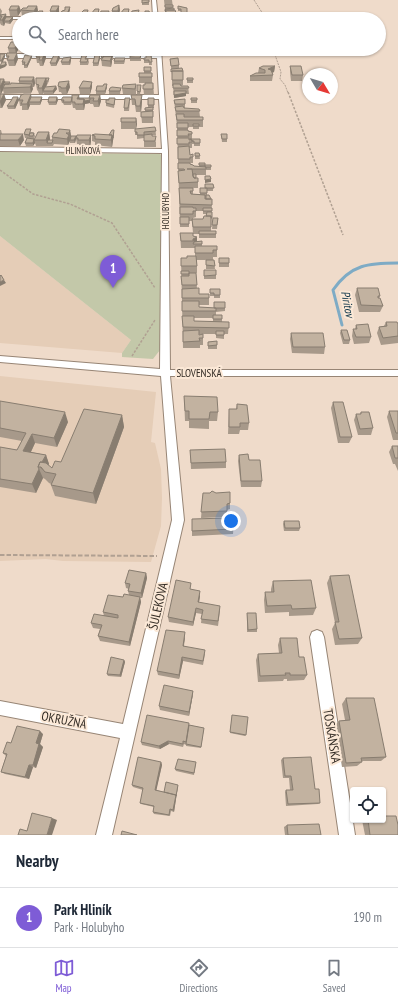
<!DOCTYPE html>
<meta charset="utf-8">
<style>
body{margin:0;font-family:"PT Sans Narrow",sans-serif;background:#f6f6f7;color:#1f2937}
.controls{position:absolute;right:12px;bottom:12px;display:grid;overflow:hidden;border-radius:4px;box-shadow:0 1px 3px #0004}
.controls button{width:36px;height:36px;display:grid;place-items:center;padding:0;border:0;border-bottom:1px solid #e0e1e3;background:#fff;color:#1f2937;font:20px sans-serif}
.compass{position:absolute;left:302px;top:68px;width:36px;height:36px;border-radius:50%;background:#fff;box-shadow:0 1px 3px #0004;rotate:128deg}
.you{position:absolute;left:231px;top:521px;width:14px;height:14px;margin:-10px;border:3px solid #fff;border-radius:50%;background:#1a73e8;box-shadow:0 0 0 6px #1a73e833}
.badge{display:grid;place-items:center;width:26px;height:26px;border-radius:50%;background:#7e5cd6;color:#fff;font-size:13px;font-weight:700}
.pin{position:absolute;translate:-50% -33px;filter:drop-shadow(0 1px 2px #0008)}
.pin::after{content:'';position:absolute;top:21px;width:14px;height:12px;background:inherit;clip-path:polygon(0 0,100% 0,50% 100%)}
.list{margin:0;padding:0;list-style:none}
h2{display:flex;justify-content:space-between;align-items:center;height:52px;margin:0;padding:0 16px;font-size:17px}
h2 small{font-size:13px;font-weight:400;color:#747a83}
.list li{display:grid;grid-template-columns:26px 1fr auto;gap:12px;align-items:center;box-sizing:border-box;height:60px;padding:0 16px;border-top:1px solid #e0e1e3}
.list b{display:block;font-size:15px;white-space:nowrap}
.list p{margin:0;font-size:13px;white-space:nowrap;color:#747a83}
.list em{font-size:13px;font-style:normal;color:#747a83}
.icon{flex:none;width:22px;height:22px;fill:none;stroke:currentColor;stroke-width:2;stroke-linecap:round;stroke-linejoin:round}
.map{position:relative;flex:none;width:398px;height:835px;overflow:hidden}
.search{position:absolute;background:#fff;box-shadow:0 1px 3px #0004;left:12px;right:12px;top:12px;height:44px;display:flex;align-items:center;gap:10px;box-sizing:border-box;padding:0 14px;border-radius:22px;color:#747a83;font-size:15px}
.sheet{height:112px;background:#fff}
nav{display:flex;justify-content:space-around;align-items:center;box-sizing:border-box;height:56px;border-top:1px solid #e0e1e3;background:#fff;font-size:11px;color:#747a83}
nav a{display:grid;justify-items:center;gap:2px}
nav .on{color:#7e5cd6}
.map>svg:first-child{display:block}
.built{fill:#e5cdb7}
.green{fill:#c3c8a9}
.lines{fill:none;stroke-linecap:round;stroke-linejoin:round}
.stream{stroke:#7eabc5;stroke-width:3}
.street-casing{stroke:#978575;stroke-width:2}
.path-far2{stroke:#b0a092;stroke-width:1;stroke-dasharray:2 1;stroke-linecap:butt}
.path-far1{stroke:#b0a092;stroke-width:1.5;stroke-dasharray:2.5 1.5;stroke-linecap:butt}
.path{stroke:#b0a092;stroke-width:2;stroke-dasharray:4.5 2;stroke-linecap:butt}
.street{fill:#fff;fill-rule:evenodd}
.wall{fill:#a7998a;fill-rule:evenodd}
.shaded-wall{fill:#887d70}
.building{fill:#c2b2a0;stroke:#887d70}
.labels{text-anchor:middle;dominant-baseline:central;stroke-width:4;stroke-linejoin:round;paint-order:stroke}
.far-street-label{font-size:9px;fill:#342d26;stroke:#fce9d7}
.street-label{font-size:11px;fill:#342d26;stroke:#fce9d7}
.water-label{font-size:12px;font-style:italic;fill:#0f364a;stroke:#fce9d7}
.near-street-label{font-size:13px;fill:#342d26;stroke:#fce9d7}
</style>
<div class="map">
<svg width="398" height="835" viewBox="0 0 398 835">
<rect width="100%" height="100%" fill="#efdbca"/>
<path class="built" d="M0,236L131,340L122,353L0,343Z
M0,376L156,392L151,442L155,443L161,469L162,498L161,526L151,562L63,561L46,559L0,561Z"/>
<path class="green" d="M0,152L160,154L162,156L160,350L153,359L122,357V353L131,340L0,236Z"/>
<g class="lines">
<path class="stream" d="M342,325L333,290C351,264 369,263 398,263"/>
<g class="street-casing">
<path id="street" d="M152,0H156L158,19H0V17H153Z
M0,37H19V39H0Z
M157,49H161L168,151L170,370H398V376H170L184,520L112,835H96L120,738L0,715V701L123,724L172,520L161,376L0,362V356L160,369L162,153L0,151V147L162,149L159,99H0V95H159L157,58H0V54H157Z
M317,630L322,632L324,637L355,835H339L310,637L312,632Z"/>
</g>
<path class="path-far2" d="M254,0L263,14L264,19
M273,49L281,72L280,79L285,85L288,93"/>
<path class="path-far1" d="M288,92L343,235
M0,170L33,194L70,204L112,223L155,288
M132,356L155,320"/>
<path class="path" d="M0,555L157,556"/>
<use href="#street" class="street"/>
</g>
<path class="wall" d="M149,0V5H142V3Z
M164,0H172L173,8L176,13V18H175V19H166Z
M119,5L120,10L118,17H112V11Z
M19,6L21,11L18,16H10L9,10Z
M37,6L38,11L35,16H22L21,10L27,8Z
M59,6V12L57,17H51L50,11Z
M178,6L187,8V15L181,16V11H178Z
M70,7V10L67,17H61L60,14Z
M0,8L2,11L1,15L6,14V17H13V20L10,24L5,23L4,26L1,25L0,23Z
M99,9V12L98,15H100V14H109L108,17H105L106,19H75L91,17V14Z
M129,9V12L128,17H120V14Z
M43,11V13L42,16H37V14Z
M145,11H149L150,17H145Z
M82,12L89,13L88,17H83Z
M139,13L138,17H131V14Z
M18,42L19,48L16,53L18,59L15,66H9L6,56L9,53L8,48Z
M28,49H40L39,52H44V49H53L52,53H45L46,58L43,66H40L39,63H37L36,57L37,54H29Z
M69,49H80L79,52L70,53Z
M86,49H95L93,54L86,53Z
M99,49H122L121,53H111V50H108L107,54H99Z
M136,49L135,54H125L124,51Z
M151,49V54H144V51Z
M169,49H183V54H169Z
M186,49H191V51H186Z
M32,55V57L27,68H24V65H22V62Z
M87,55L86,59H88L89,62L88,65H80V62Z
M113,55V60H112L111,67L102,66L101,57Z
M141,55V61H130V58Z
M151,55L152,65H149V63H144V58H146Z
M71,57V60L70,65H62L61,62Z
M60,58L56,66H51L50,63Z
M100,58L98,66H93V63Z
M170,59L179,65V68L183,74V85L181,86H188L189,94H186V96L174,98L173,86H172V75Z
M114,61H125L124,64H114Z
M275,66L274,72L272,73L273,75L272,81H250V76L258,73L259,68Z
M290,66L303,75L302,81H291L290,72Z
M144,67H151V73H152V83H139V77L144,73Z
M34,77L35,83L34,87H32L33,89L31,93L4,94L3,90L1,94H0V79L10,84L19,83V81Z
M36,78L49,81L46,87L56,86L57,89L53,94H44V93L43,94H39L38,91L37,90L36,84Z
M187,78H193V83H187Z
M92,82V87L90,94H80L79,88Z
M153,83L154,95H144L143,85Z
M136,84V95L123,94L122,88Z
M58,86L70,87L67,94H62L61,92H59Z
M107,87L105,94H96V91Z
M121,88L120,94H109V91Z
M141,88L140,95H137V91Z
M0,94H4L6,100L2,108H0Z
M79,95V98H90L100,95L101,101L99,107H94L93,104H90V103L85,104L84,110H76L75,108H73L72,103L71,105H64L63,103H62L61,100L72,97Z
M131,95L142,101L141,112H136L135,105H132Z
M18,97L19,100L15,109H8L7,106Z
M31,97H42V100L40,105H30L28,110H22V106H20L19,100Z
M57,97L58,100L56,105H49L48,102Z
M115,98V101L114,108L106,106V103L109,100Z
M148,98H154V108H153V123H142L141,112L145,111V108L148,107Z
M191,98H197V103H191Z
M185,99V109H199L200,117H203V127H199V129H193V127H188V131L192,132V139H200V146H194V144H192V148H189L190,155L193,157V163H190V164L194,166L199,167V163H205V166L211,165V170H206V175H196V178H198V188H193V194H200V188H205L213,184V191H207V195L211,199H212L211,231H216V238H199V234H193V236L197,241H202V246H217V257H213V260H197V273H189H196L197,289L199,294H209V305H199V307L214,308L225,302V311L216,312V315H222V322H229L228,334H224V339L216,338V334H199L203,338V345H200V348H183L181,258H187L195,256V248H181L180,233H193L192,221H189V227H180L177,126L174,100ZM196,211H203V214H206V216L203,219H193V218L196,217ZM194,318H213V322L194,321Z
M130,101L129,111H124V108Z
M136,118L137,124L136,129H121V122Z
M155,127L156,135H152L156,142V147H144V138L137,139V135H135V132Z
M0,130H1L2,134L24,140L20,146H0Z
M70,130L71,136L70,140L68,145L54,144L53,146H36L35,143L33,146H26L25,143L27,138H25L24,134L32,132L34,133L35,136L34,139L49,132L50,139V140H52V137L57,133Z
M114,134L112,147L95,145V142L92,141V135H109Z
M221,134L227,139V142H222Z
M77,135L91,141L90,147H79V144H77L76,139L75,143H70V140L76,138Z
M195,153H199L200,159H195Z
M213,218H218L217,229H212Z
M219,258H229V267H219Z
M206,260H214L215,269H206Z
M204,270H216V279H204Z
M357,288L380,296L379,298L383,306L380,312H359L355,295Z
M210,289H220V298H214V296H210Z
M386,322L398,324V343L381,345L377,333L379,327L384,326Z
M356,325L371,337L369,343L354,344L352,336L353,329H355Z
M341,330L350,340L349,344H343L340,333Z
M291,333L325,347L324,354L292,353L290,339Z
M217,341V349H208V342Z
M184,396L218,412L217,421H209V429L189,428V421H185Z
M0,401L68,422L57,447L35,443L31,452L46,455L49,464L48,465L52,468L61,462L122,415L124,427L96,504L55,496L51,485V484L49,483L45,479L43,478L36,493L0,487V447L17,450L22,441L0,437Z
M333,402L352,437L349,443H338L331,408Z
M237,404L249,423L248,430H240L239,434H228L229,409H236Z
M389,411H398V440H393L387,417Z
M361,412L373,428L371,435H358L354,420L356,414H360Z
M392,446H398V471L395,464H393L389,452Z
M190,450L226,462V468L191,469Z
M239,455L249,460L262,481L261,487H241L238,461Z
M203,493L230,503V509L227,510V517L201,518Z
M192,519L227,522L234,521L233,534L192,536Z
M284,521L300,528L299,531H284L283,524Z
M146,573L147,578L142,598H140L141,602L130,646L100,641L98,636L100,629L93,628L91,623L104,616L103,612L123,597L129,595L128,591L129,589L126,588L125,583Z
M330,576L362,638L358,644L335,645L332,629L335,623L327,583Z
M273,581L316,608L313,615L289,616V612L265,613L264,600L265,592H271V589Z
M191,589L200,596L199,603L220,611L218,626L201,623L202,614L196,613L193,626L169,622L168,617Z
M247,613L257,629V632H247Z
M185,637L184,646L205,654L203,665L183,661L179,679L158,675L157,671Z
M280,638L299,657L307,675L304,680L287,681V679H284L283,681L258,682L256,660L258,654L279,653L278,645Z
M124,660L125,662L121,677L108,676L107,674Z
M193,691V694L189,716L160,710L159,706Z
M346,698L386,757L381,761H362V762L357,766L342,767L335,725L339,721L345,720L342,704Z
M232,715L246,735L245,736L230,733Z
M189,725L204,728L201,748L186,746V745L184,744L183,747L169,744L160,749L142,745L141,742Z
M43,734L40,744L43,747L36,768L33,767L29,779L5,774L1,772L6,756L3,753L11,743Z
M283,758L315,789L320,803L318,804L286,806L285,792L286,790H290L289,778H283L281,760Z
M161,762L162,765L156,790L164,792L178,785V786L174,812L171,811L170,816L154,814L153,812L154,807L141,804L140,803L143,790L133,787L132,785Z
M196,763L194,775L176,771L175,769Z
M362,820H383L398,835H365Z
M287,825L321,835H285L284,827Z"/>
<path class="shaded-wall" d="M119,5L120,10L118,17V11Z
M19,6L21,11L18,16L17,10Z
M37,6L38,11L35,16L34,11Z
M59,6V12L57,17L56,11Z
M70,7V10L67,17V14Z
M6,14L7,20L4,21L5,23L4,26L2,20Z
M13,17V20L10,24L9,21Z
M18,42L19,48L16,54L15,48Z
M37,49H40L38,54Z
M105,49H111V50H108L107,54V50Z
M45,52L46,58L43,66L42,60Z
M17,53L18,59L15,66L14,60Z
M5,54V57L2,64L1,61Z
M32,55V57L27,68V65Z
M59,55L60,58L56,66V63Z
M100,55V58L98,66V63Z
M112,56V62L111,67L110,61Z
M71,57V60L70,65L69,62Z
M6,62L7,65L5,67L0,69V66Z
M275,66L274,72L268,74V69Z
M34,77L35,83L34,87L32,81Z
M46,78L47,84L44,91H43V94L42,88Z
M4,79L6,85H3L4,88H3V90L1,94L0,87Z
M69,81L70,87L67,94L66,88Z
M92,82V87L90,94V88Z
M32,84L33,89L31,93L30,87Z
M107,84V87L105,94V91Z
M56,86L57,89L53,94V91Z
M186,93V96L174,98V95Z
M4,94L6,100L2,108L0,102Z
M31,94L32,100L29,102L30,105L28,110L27,104Z
M79,95L80,101L84,99L90,100V103L85,104L84,110L83,104H79L78,105L77,99Z
M100,95L101,101L99,107L98,101Z
M142,95V101L141,112L140,106Z
M18,97L19,100L15,109L14,106Z
M42,97V100L40,105V102Z
M57,97L58,100L56,105V102Z
M136,118L137,124L136,129Z
M70,130L71,136L70,140L69,133Z
M114,130V134L112,147L111,140Z
M49,132L50,139L49,143H47L48,146L46,140Z
M23,134L24,140L20,146L18,140Z
M69,135L70,141L68,145L67,139Z
M91,135V141L90,147L89,140Z
M76,136V139L75,143L74,140Z
M34,139L35,143L33,146V143Z
M211,179V182L205,183V180Z
M197,237V244H194L193,239Z
M4,280L6,283L0,286V282Z
M65,412L68,422L57,447L54,438Z
M122,415L124,427L96,504L93,493Z
M32,434L35,443L27,460L23,451Z
M46,455L49,464L45,472L40,467Z
M39,469L43,478L36,493L32,484Z
M146,573L147,578L142,598L141,593Z
M200,591V596L198,607V602Z
M140,597L141,602L130,646L129,642Z
M196,608V613L193,626V622Z
M185,632V637L183,650V646Z
M182,657L183,661L179,679V675Z
M124,660L125,662L121,677L120,675Z
M193,691V694L189,716V712Z
M40,731L43,734L40,744L43,747L36,768L33,765L36,743Z
M168,741L169,744L160,749L159,746Z
M161,762L162,765L156,792L155,790Z
M29,765L33,767L29,779L25,777Z
M178,785V786L174,812L173,810Z
M52,818L57,820L52,835H47Z"/>
<path class="building" d="M142,0H149V2L142,3Z
M119,5L118,11H112L113,8Z
M165,5H173V7H165Z
M11,6H19L17,10H9Z
M28,6H37L34,11L21,10L23,8H27Z
M52,6H59L56,11H50Z
M178,6L187,8V13H181V9H178Z
M65,7H70L67,14H60L62,11L65,10Z
M174,8V10H165L166,12L165,9Z
M95,9H99L98,14H91Z
M124,9H129L128,14H120Z
M84,10H88L87,14H83L82,12Z
M139,10L138,14H131L132,11Z
M165,10H175L176,13H166Z
M39,11H43L41,14H37Z
M101,11H109L108,14H100Z
M145,11H149L150,14H145Z
M6,14L2,20H0L2,16H0V15Z
M92,15L105,16L104,19H82L83,17H91Z
M166,15H175V17H166Z
M6,17H13L9,21H4Z
M33,17H40L39,19H32Z
M43,17H51L50,19H42Z
M54,17H62L61,19H53Z
M68,17H73L72,19H67Z
M76,17H83L82,19H75Z
M109,17H120V19H109Z
M124,17H128V19H123Z
M150,17V19H143V18Z
M11,42H18L15,48H8Z
M86,49H93V51L86,50Z
M99,49H107V51H99Z
M125,49H135V51H124Z
M144,49H151V51H144Z
M38,52H45L42,60H39L40,57H36Z
M7,53H17L14,60H7L9,56H6Z
M0,54H5L1,61H0Z
M25,55H32L27,65H24L25,62H22Z
M54,55H59L56,63H50Z
M82,55H87L85,59H88L87,62H80Z
M95,55H100L98,63H93Z
M102,55H113L112,57H111L112,56H104L103,57H101Z
M141,55L140,58H130V56Z
M146,55H151L152,62H149V60H144V58H146Z
M104,56H112L110,61L101,60Z
M71,57L69,62H61L63,58Z
M115,58H125L124,61H114Z
M178,58L179,65L171,66L170,59Z
M2,62H6L5,65L0,66Z
M263,66H275L268,69L271,70L273,75L250,76L256,73H265V70L259,68Z
M290,66H301L303,75H292Z
M144,67H151V71H144Z
M182,68L183,71H172L171,72V69Z
M172,71H183V80H172Z
M139,73H152V77H139Z
M20,77H34L32,81H19Z
M36,78H46L42,88H38L39,85L36,84Z
M46,78H49L48,81H46Z
M187,78H193V80H187Z
M0,79H4L0,87Z
M69,81L66,88H61V87L58,86L59,82Z
M83,81L92,82L90,88H79Z
M5,82H10L9,84H5L4,85H3Z
M11,83L32,84L30,87L3,88L5,84H11Z
M145,83H153V89H143V85H145Z
M104,84H107L105,91H96L97,86H103Z
M136,84L135,89L122,88L123,85Z
M173,84H180L181,86H188L189,88H173Z
M137,85H141L140,92L137,91Z
M56,86L53,91H43L45,87Z
M112,87L121,88L120,91H109L110,88Z
M174,91H186V93L174,95Z
M0,94H4L0,102Z
M24,94H31L27,104H21L23,100H19L21,95Z
M72,95H79L77,99H84L83,104H75V102H72Z
M90,95H100L98,101H93L94,98H89Z
M131,95H142L140,106H136L135,99H132Z
M13,97H18L14,106H7L11,101Z
M31,97H42L40,102H29Z
M49,97H57L56,102H48Z
M63,97H72L71,102H63L64,100H61Z
M79,98H90V100L85,101L84,99H79Z
M109,98H115L114,105L106,103V100H109Z
M125,98H130L128,108H124Z
M148,98H154V105H148Z
M191,98H197V100H191Z
M185,99V104H175L174,100Z
M183,106L184,108L199,109L200,111H176L175,107Z
M153,107V110H145V108Z
M153,111V117H141V112Z
M176,114H184V117H203V120H177Z
M121,118H136V122H121Z
M177,123H188V128H177Z
M193,124H199V126H193Z
M155,127L156,131L144,132V135H137V132H135V129Z
M26,129H31L29,135L24,134Z
M59,129L70,130L69,133H66L69,135L67,139L52,137L54,133H57Z
M112,130H114L113,138L112,135H109Z
M177,130H188V131L192,132V134H188L189,136H177Z
M38,132H49L46,140H34Z
M30,133H34L33,136H29Z
M0,134H23L18,140H0Z
M95,134L112,135L111,140L95,139V136L92,135Z
M152,134V136H156L155,141H144V135Z
M221,134H227V139H222Z
M77,135H91L89,140H78V138H76Z
M71,136H76L74,140H70Z
M27,138L34,139L33,143H25Z
M177,138H189V140H192V142H189V144H177Z
M190,139H200V143H194V141H192V140Z
M48,140H53L52,143H47Z
M189,146L190,155L193,154V157H190V159H178V147Z
M195,153H199L200,156H195Z
M178,163H190V164L193,165L194,166L206,167V169H187H192L193,176L194,178H198V182L179,183L178,171L185,170L184,169H178Z
M199,163H205V165H199Z
M205,165H211V167H205Z
M193,174H196V178H194L193,176Z
M205,176H210L211,179L205,180Z
M205,184H213L214,188H205Z
M179,188H193V191H190L191,194L205,195V199H212V205L180,204Z
M200,188H207V193H200Z
M206,195H209L211,199H206Z
M180,207H193V208H196V211H193V214H180Z
M203,208H212V211H203Z
M207,212H212V218H211V216H206Z
M204,216H211V227H193L192,219H203Z
M180,217H189V224H180Z
M213,218H218L217,225H212Z
M199,231H216V234H199Z
M180,233H193V236L197,237L193,239V241H181Z
M202,241V244H193L194,242Z
M195,246H217V250H213V253H195Z
M187,256H196L197,266H181V258H187Z
M219,258H229V263H219Z
M206,260H214L215,266L206,265Z
M204,270H216V275L204,276Z
M181,271H189V274H181Z
M189,273H196L197,285H182L181,276H189Z
M1,275L4,280L0,282V276Z
M199,288V294H209V298H182V289Z
M357,288H378L380,296H378V298H380L383,306L361,305Z
M210,289H220V295H214V293H210Z
M182,301H199V307L216,308V311H182Z
M214,302H225V308H214Z
M213,315H222V319H213Z
M182,316H194V321L229,322V328L183,327Z
M386,322H397L398,324V336L383,338L379,327L387,326Z
M368,324L371,337H356L353,329H357L356,325Z
M199,330V335L203,334V338H199L200,341L183,342V331Z
M341,330H347L350,340H344Z
M216,331H224V335H216Z
M291,333H323L325,347H293Z
M217,341V345L208,346V342Z
M184,396L217,397L218,412H210L209,419H189V411H185Z
M0,401L65,412L54,438L32,434L23,451L46,455L42,462H40L38,467L39,469L32,484L0,479V447L17,450L26,433L0,428Z
M333,402H343L352,437H340Z
M237,404L247,405L249,423H240V427H229V409H237Z
M84,409L122,415L93,493L51,485L56,474L45,472L41,467H38L40,462L46,463L52,468L55,461L61,462Z
M389,411H398V433H396Z
M361,412H369L373,428L360,429L356,414H361Z
M392,446H398V458H395Z
M225,449L226,462L191,463L190,450Z
M248,454L249,460H260L262,481H241L239,455Z
M212,491L216,493L230,492V503L227,504V511L201,512L203,493H210Z
M227,518V522L234,521L233,529L192,531V519Z
M284,521H299L300,528H285Z
M129,570L146,573L141,593L128,591L130,584L125,583Z
M349,575L362,638L339,639L335,622H339L330,576Z
M176,580L191,583L190,589L200,591L198,602L220,606L218,621L201,619L203,610L196,608L193,622L168,617Z
M311,580L316,608L292,609L291,605L267,606L265,592H274L273,581Z
M124,594L140,597L129,642L98,636L102,625L91,623L94,614L118,618V615L103,612L108,595L123,597Z
M247,613H256L257,629L248,630Z
M166,630L185,632L183,646L205,650L203,661L182,657L179,675L157,671Z
M280,638H297L299,657H304L307,675H290V673H285L286,675L260,676L258,654L282,653Z
M111,657L124,660L120,675L107,674Z
M164,685L193,691L189,712L159,706Z
M346,698H374L386,757L361,758L362,762L346,763L339,721L350,720Z
M147,715L189,723L186,742L183,741V744L168,741L159,746L141,742Z
M232,715L248,717L246,735L230,732Z
M189,725L204,728L201,747L186,744Z
M17,726L40,731L36,743L39,744L33,765H29L25,777L1,772L7,754L3,753L7,742L11,743Z
M138,757L161,762L155,790L176,795L173,810L170,809L169,815L153,812L154,806L140,803L143,788L132,785Z
M311,757L315,789H319L320,803L288,804L286,790H293L291,776H285L283,758Z
M178,759L196,762L194,773L175,769Z
M166,782L178,785L176,796V795L164,792Z
M32,813L52,818L47,835H18L20,829L27,831Z
M383,816H396L398,825V835H370L368,820H383Z
M319,824L321,835H288L287,825Z
M122,831L137,835H121Z"/>
<g class="labels">
<g class="far-street-label">
<text x="83" y="150">HLINÍKOVÁ</text>
<text transform="translate(165 211) rotate(-90)">HOLUBYHO</text>
</g>
<g class="street-label">
<text x="199" y="373">SLOVENSKÁ</text>
</g>
<g class="water-label">
<text transform="translate(348 304) rotate(79)">Piritov</text>
</g>
<g class="near-street-label">
<text transform="translate(158 606) rotate(-77)">ŠULEKOVA</text>
<text transform="translate(64 720) rotate(11)">OKRUŽNÁ</text>
<text transform="translate(332 736) rotate(81)">TOSKÁNSKA</text>
</g>
</g>
</svg>
<div class="controls">
<button><svg class="icon" aria-label="locate" viewBox="0 0 24 24"><circle cx="12" cy="12" r="6"/><path d="M12 2v4M12 18v4M2 12h4M18 12h4"/></svg></button>
</div>
<svg class="compass" viewBox="-18 -18 36 36"><path d="M0-13l5 13h-10z" fill="#e53935"/><path d="M0 13l5-13h-10z" fill="#747a83"/></svg>
<div class="you"></div>
<div class="pin badge" style="left:113px;top:288px">1</div>
<div class="search"><svg class="icon" aria-label="search" viewBox="0 0 24 24"><circle cx="10" cy="10" r="6"/><path d="M15 15l6 6"/></svg>Search here</div>
</div>
<section class="sheet">
<h2>Nearby<small></small></h2>
<ul class="list">
<li><span class="badge">1</span><div><b>Park Hliník</b><p>Park · Holubyho</p></div><em>190 m</em></li>
</ul>
</section>
<nav>
<a class="on"><svg class="icon" aria-label="map" viewBox="0 0 24 24"><path d="M3 6l6-2 6 2 6-2v14l-6 2-6-2-6 2zM9 4v14M15 6v14"/></svg>Map</a>
<a><svg class="icon" aria-label="directions" viewBox="0 0 24 24"><path d="M12 3l9 9-9 9-9-9zM9 14v-3h6M13 9l2 2-2 2"/></svg>Directions</a>
<a><svg class="icon" aria-label="saved" viewBox="0 0 24 24"><path d="M7 4h10v16l-5-4-5 4z"/></svg>Saved</a>
</nav>
